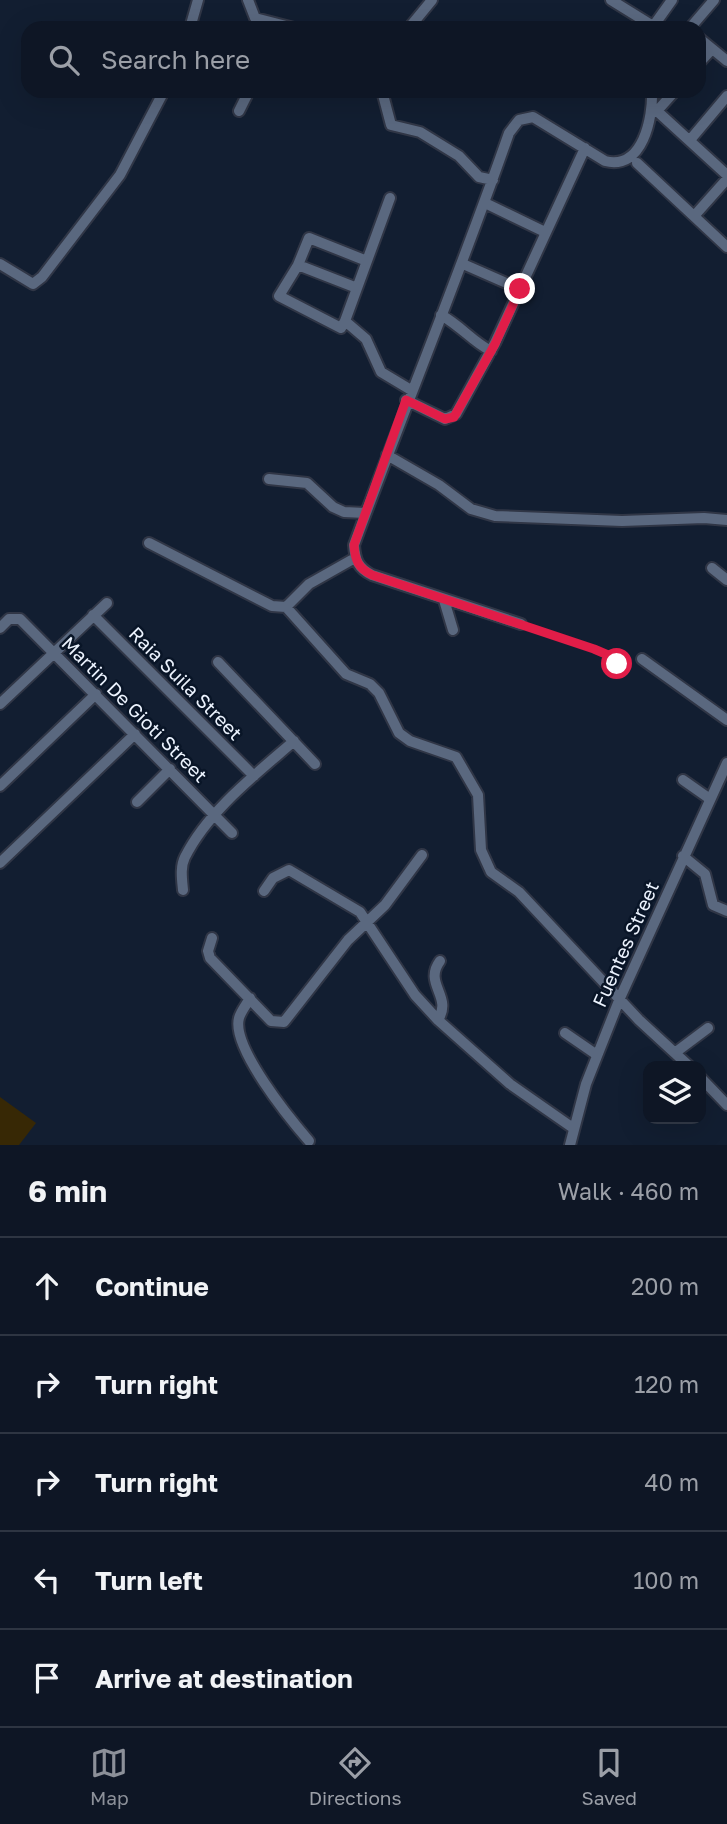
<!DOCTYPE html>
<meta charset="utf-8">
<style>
body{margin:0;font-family:"Golos Text",sans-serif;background:#1c2332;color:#f1f3f6}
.controls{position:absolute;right:21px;bottom:21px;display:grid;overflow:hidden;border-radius:14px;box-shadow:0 7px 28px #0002}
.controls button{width:63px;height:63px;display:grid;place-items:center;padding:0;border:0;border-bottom:2px solid #2e3542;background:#0e1625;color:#f1f3f6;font:35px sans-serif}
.stop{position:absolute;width:21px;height:21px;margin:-16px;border:5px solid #e11d48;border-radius:50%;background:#fff}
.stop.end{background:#e11d48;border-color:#fff;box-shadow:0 2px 7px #0008}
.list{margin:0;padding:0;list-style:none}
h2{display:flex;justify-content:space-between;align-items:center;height:91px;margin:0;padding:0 28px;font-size:30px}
h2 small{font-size:23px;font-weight:400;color:#9b9fa7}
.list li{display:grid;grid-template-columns:46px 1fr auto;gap:21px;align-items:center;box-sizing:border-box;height:98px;padding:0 28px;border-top:2px solid #2e3542}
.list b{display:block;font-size:26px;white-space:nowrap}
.list em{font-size:23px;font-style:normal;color:#9b9fa7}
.icon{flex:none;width:38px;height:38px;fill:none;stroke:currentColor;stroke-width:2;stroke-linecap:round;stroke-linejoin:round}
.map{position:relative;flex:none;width:727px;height:1145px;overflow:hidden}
.search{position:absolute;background:#0e1625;box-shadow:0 7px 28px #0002;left:21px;right:21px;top:21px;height:77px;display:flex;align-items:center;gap:18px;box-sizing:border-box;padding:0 24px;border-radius:21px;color:#9b9fa7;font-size:26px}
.sheet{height:581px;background:#0e1625}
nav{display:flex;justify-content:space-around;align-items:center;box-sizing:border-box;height:98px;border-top:2px solid #2e3542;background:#0e1625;font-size:19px;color:#9b9fa7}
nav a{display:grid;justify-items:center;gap:4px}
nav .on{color:#8c9099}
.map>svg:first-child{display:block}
.grass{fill:#372805}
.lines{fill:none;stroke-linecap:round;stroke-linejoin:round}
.minor-casing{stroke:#303646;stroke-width:14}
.path{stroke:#5a6475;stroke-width:2;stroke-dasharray:3.5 3.5;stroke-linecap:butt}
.minor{stroke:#5a687f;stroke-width:10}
.route{stroke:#e11d48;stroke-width:9}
.labels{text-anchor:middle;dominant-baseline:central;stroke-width:5;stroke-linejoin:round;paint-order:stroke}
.street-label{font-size:19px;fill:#ecf3fe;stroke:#091527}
</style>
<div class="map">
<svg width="727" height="1145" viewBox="0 0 727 1145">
<rect width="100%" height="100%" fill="#121e31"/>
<path class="grass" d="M0,1097L36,1123L19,1145H0Z"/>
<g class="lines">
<g class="minor-casing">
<path id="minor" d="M248,0L255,18L294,28
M611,0L653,26
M190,28L198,0
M409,28L432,0
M652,28L672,0
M690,28L714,0
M699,38L727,61
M699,63L712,49
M382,91L391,125L420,132L459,156L479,177L493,180
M675,91L657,111L727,175
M239,111L249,91
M690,140L727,96
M637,163L727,247
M390,198L345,321L366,339L381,372L411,390
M485,203L545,232
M695,215L727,179
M0,264L33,284L42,277L120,175L164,91
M463,264L520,289
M298,265L279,296L341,328L345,321
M357,288L298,265L309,238L367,261
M441,315C461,326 473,342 491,351
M406,400L445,419L456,414L495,343L585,148
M387,455L439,485L471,509L495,516L622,521L704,518L727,520
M269,479L307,483L333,507L344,512L365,513
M149,543L272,606L286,607L309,584L355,558
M712,568L727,580
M444,600L453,630
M286,607L346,674L370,684L379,693L399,733L410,741L456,757L478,795L481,850L491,872L519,892L639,1020L689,1066
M93,615L254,776
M521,624L372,575C358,568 355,560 354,545C405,407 461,271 509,133L519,120L533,117L605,161C643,171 653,117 652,91
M0,628L9,619H20L232,833
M642,659L727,720
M218,662L315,764
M0,704L107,603
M683,780L710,799
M0,786L96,694
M137,802L170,769
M683,856L705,874L713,905L727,911
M0,863L135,734
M183,890C182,879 180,867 185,857C208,811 256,774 294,741
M264,891L273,878L289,870L360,912L415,995L438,1020L510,1084L573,1128
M212,938L208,951L210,958L271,1021L284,1022L348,940L385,905L422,855
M250,998C247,1004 241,1011 239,1018C231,1047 290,1119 309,1141
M438,1020C453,996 423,984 440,961
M565,1033L597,1055
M676,1052L708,1028
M701,1078L727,1105
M570,1145L586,1084L620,998L727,763"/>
</g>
<path class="path" d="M529,627L608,655L617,664"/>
<use href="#minor" class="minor"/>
</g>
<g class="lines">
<path class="route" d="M520,289L495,344L454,417L445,419L406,400L354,545C355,560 358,568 372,575L594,649L608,655L617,664"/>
</g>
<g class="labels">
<g class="street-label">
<text transform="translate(186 683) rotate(45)">Raia Suila Street</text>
<text transform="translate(135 709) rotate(45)">Martin De Gioti Street</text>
<text transform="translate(625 944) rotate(-66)">Fuentes Street</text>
</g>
</g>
</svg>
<div class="controls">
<button><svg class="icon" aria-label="layers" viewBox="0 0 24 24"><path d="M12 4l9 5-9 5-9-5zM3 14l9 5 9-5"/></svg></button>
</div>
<div class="stop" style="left:617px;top:664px"></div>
<div class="stop end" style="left:520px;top:289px"></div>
<div class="search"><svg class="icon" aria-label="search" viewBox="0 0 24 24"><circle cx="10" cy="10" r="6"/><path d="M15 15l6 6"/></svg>Search here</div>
</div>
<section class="sheet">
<h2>6 min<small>Walk · 460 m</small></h2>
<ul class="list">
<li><svg class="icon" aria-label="ahead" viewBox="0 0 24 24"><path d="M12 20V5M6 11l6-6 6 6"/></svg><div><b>Continue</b></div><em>200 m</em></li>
<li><svg class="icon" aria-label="right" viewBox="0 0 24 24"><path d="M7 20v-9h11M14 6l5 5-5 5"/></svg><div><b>Turn right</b></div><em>120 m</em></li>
<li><svg class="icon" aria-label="right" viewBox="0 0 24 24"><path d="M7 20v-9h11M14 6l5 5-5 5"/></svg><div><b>Turn right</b></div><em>40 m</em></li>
<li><svg class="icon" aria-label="left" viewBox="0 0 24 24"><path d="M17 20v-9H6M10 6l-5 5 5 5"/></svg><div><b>Turn left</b></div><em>100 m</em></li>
<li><svg class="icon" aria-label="arrive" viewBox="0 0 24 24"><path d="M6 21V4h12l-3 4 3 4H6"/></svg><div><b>Arrive at destination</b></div></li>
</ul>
</section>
<nav>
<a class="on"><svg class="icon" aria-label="map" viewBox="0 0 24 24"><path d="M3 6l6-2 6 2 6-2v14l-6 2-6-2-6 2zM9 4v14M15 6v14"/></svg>Map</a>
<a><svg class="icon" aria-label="directions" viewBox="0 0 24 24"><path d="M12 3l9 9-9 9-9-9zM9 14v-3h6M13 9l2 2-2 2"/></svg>Directions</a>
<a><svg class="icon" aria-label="saved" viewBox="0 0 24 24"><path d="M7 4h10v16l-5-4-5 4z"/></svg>Saved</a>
</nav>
